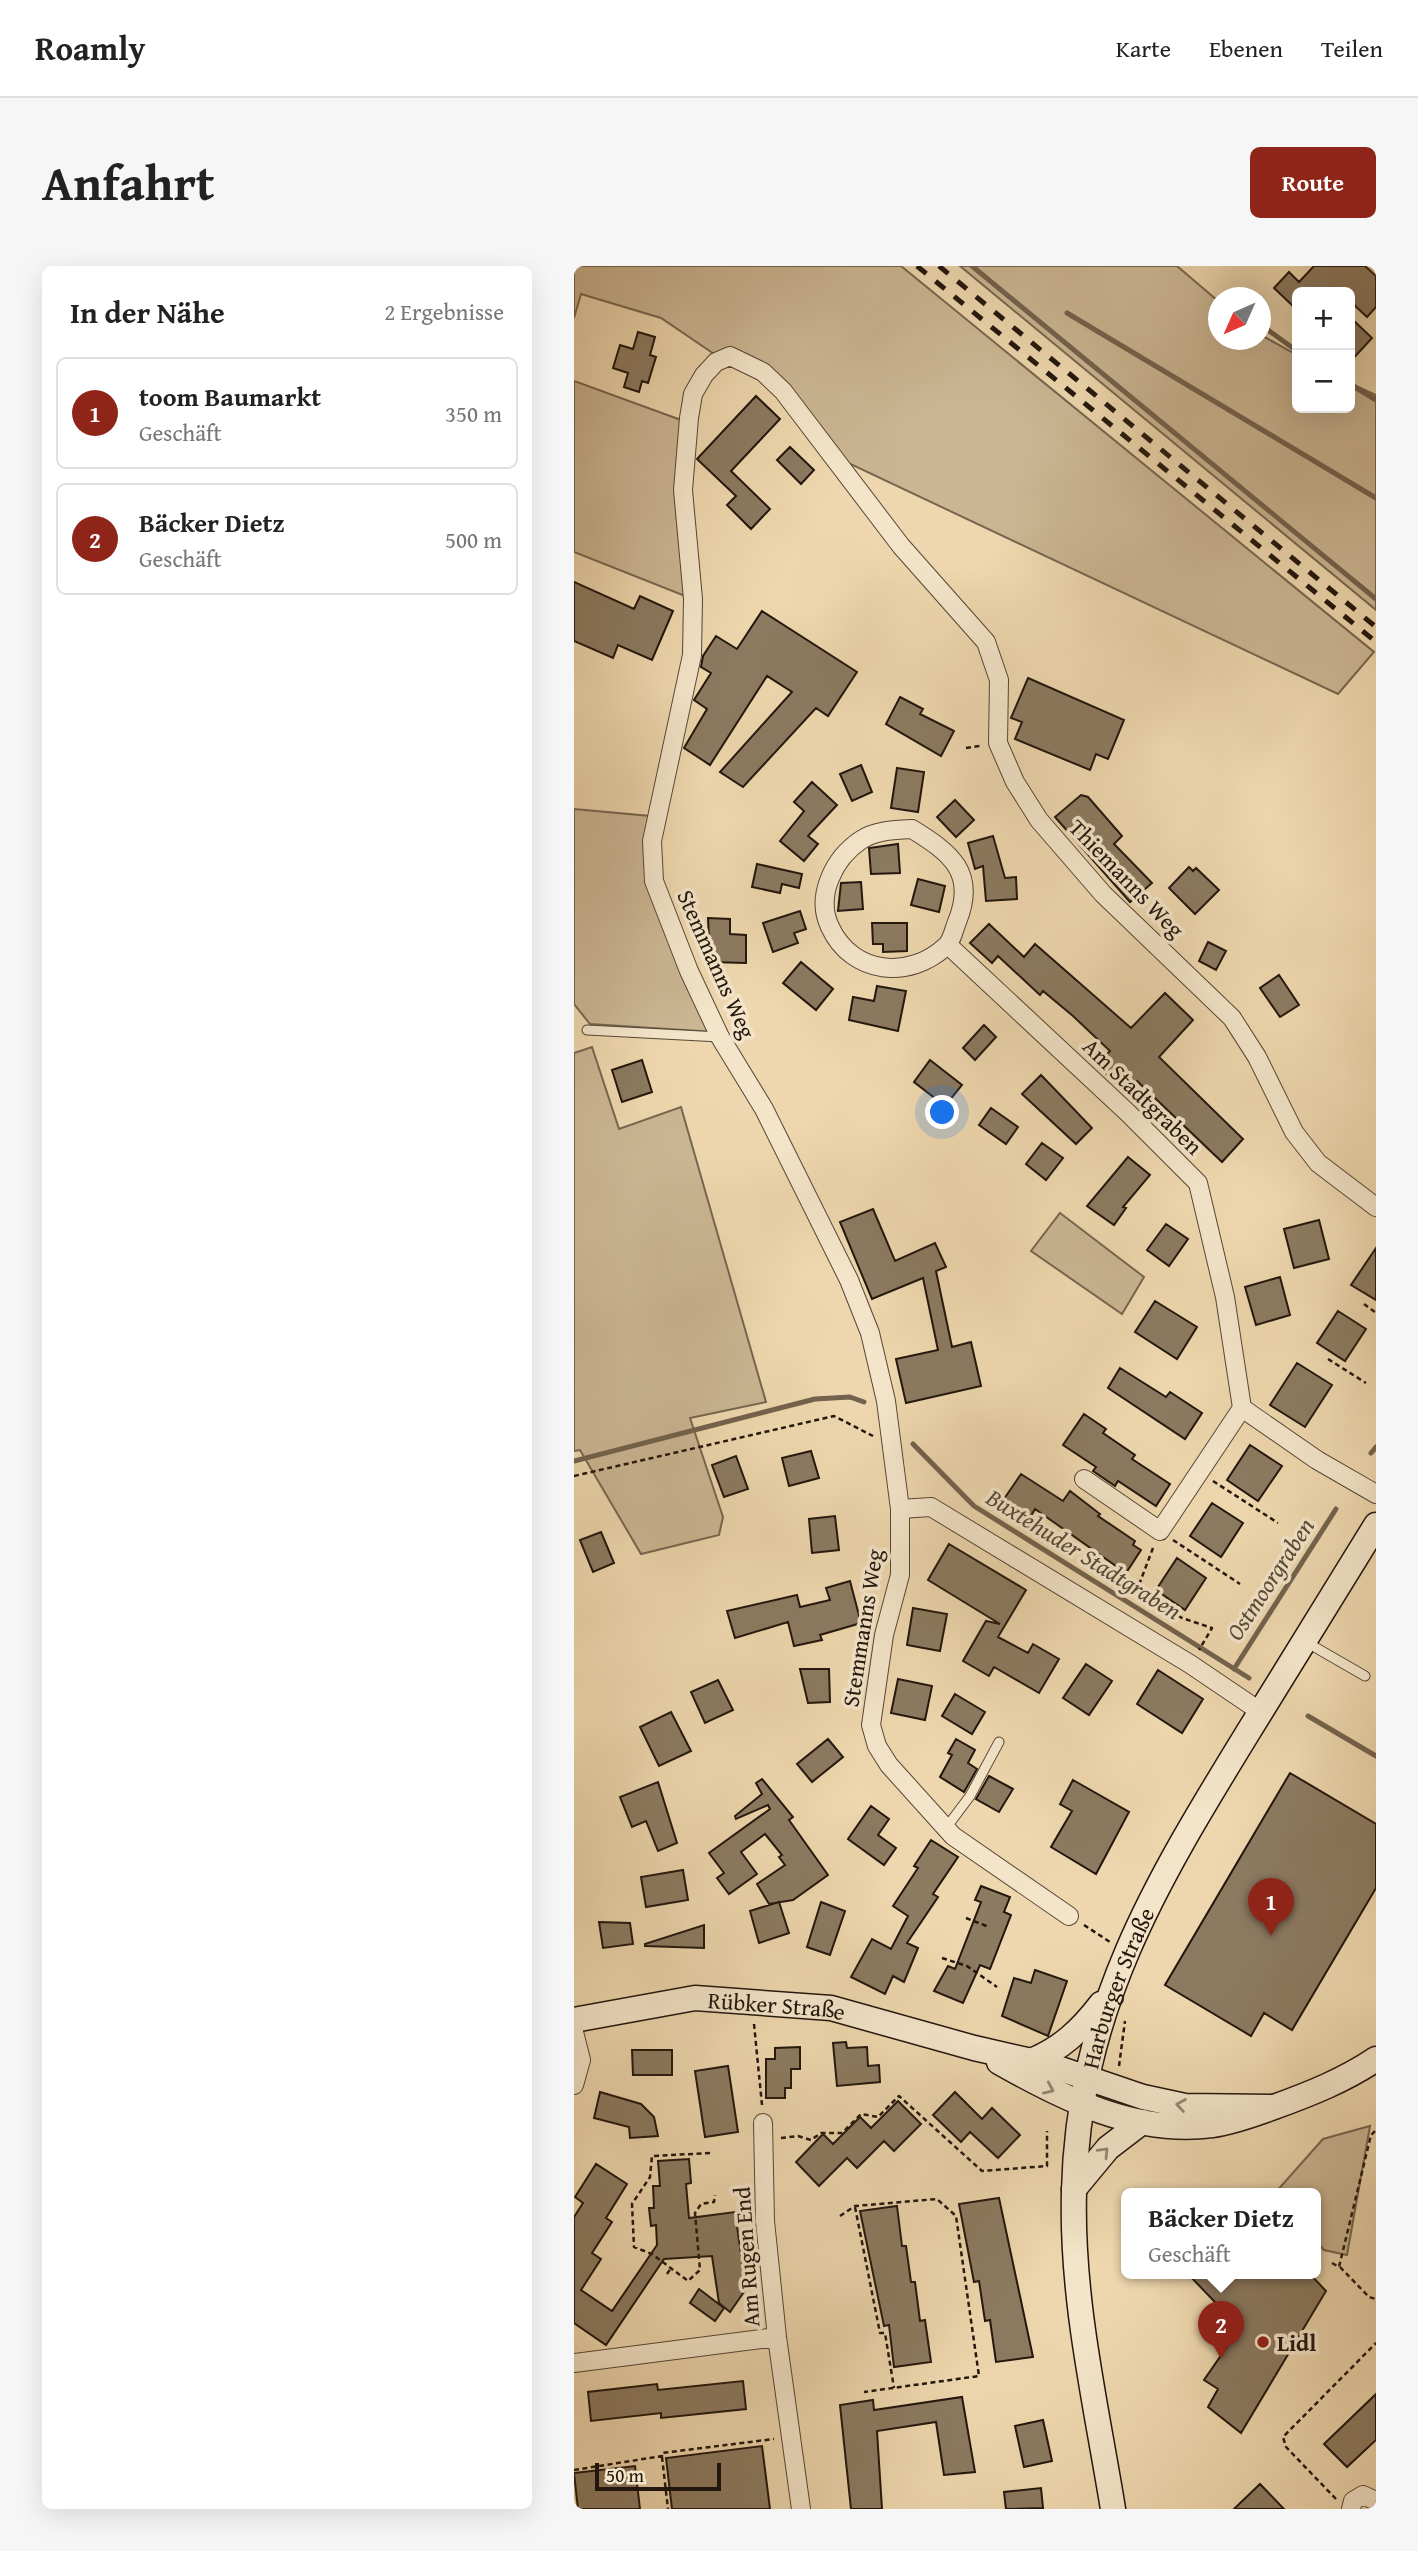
<!DOCTYPE html>
<html lang="de">
<meta charset="utf-8">
<style>
body{margin:0;font-family:"Gentium Book Plus",serif;background:#f6f6f6;color:#222}
.controls{position:absolute;right:21px;top:21px;display:grid;overflow:hidden;border-radius:10px;box-shadow:0 7px 28px #0002}
.controls button{width:63px;height:63px;display:grid;place-items:center;padding:0;border:0;border-bottom:2px solid #e0e0e0;background:#fff;color:#222;font:35px sans-serif}
.compass{position:absolute;left:634px;top:21px;width:63px;height:63px;border-radius:50%;background:#fff;box-shadow:0 7px 28px #0002;rotate:225deg}
.scale{position:absolute;left:21px;bottom:18px;width:126px;box-sizing:border-box;padding-left:7px;border:4px solid #22160d;border-top:0;font-size:19px;line-height:24px;white-space:nowrap;color:#22160d;-webkit-text-stroke:5px #f4e5ca;paint-order:stroke}
.you{position:absolute;left:369px;top:847px;width:24px;height:24px;margin:-18px;border:5px solid #fff;border-radius:50%;background:#1a73e8;box-shadow:0 0 0 10px #1a73e833}
.badge{display:grid;place-items:center;width:46px;height:46px;border-radius:50%;background:#8f2418;color:#fff;font-size:23px;font-weight:700}
.pin{position:absolute;translate:-50% -58px;filter:drop-shadow(0 2px 4px #0008)}
.pin::after{content:'';position:absolute;top:37px;width:24px;height:21px;background:inherit;clip-path:polygon(0 0,100% 0,50% 100%)}
.popup{position:absolute;left:547px;top:1922px;width:200px;height:91px;box-sizing:border-box;display:grid;place-content:center;border-radius:10px;background:#fff;filter:drop-shadow(0 2px 5px #0005);font-size:23px;white-space:nowrap;color:#767676}
.popup b{font-size:26px;color:#222}
.popup::after{content:'';position:absolute;left:50%;top:100%;margin-left:-14px;border:14px solid transparent;border-top-color:#fff}
.list{margin:0;padding:0;list-style:none}
h2{display:flex;justify-content:space-between;align-items:center;height:91px;margin:0;padding:0 28px;font-size:30px}
h2 small{font-size:23px;font-weight:400;color:#767676}
.list li{display:grid;grid-template-columns:46px 1fr auto;gap:21px;align-items:center;box-sizing:border-box;height:112px;margin:0 14px 14px;padding:0 14px;border:2px solid #e0e0e0;border-radius:10px}
.list b{display:block;font-size:26px;white-space:nowrap}
.list p{margin:0;font-size:23px;white-space:nowrap;color:#767676}
.list em{font-size:23px;font-style:normal;color:#767676}
.map{position:relative;flex:none;width:802px;height:2243px;overflow:hidden;border-radius:10px}
header{display:flex;align-items:center;gap:42px;box-sizing:border-box;height:98px;padding:0 35px;background:#fff;border-bottom:2px solid #e0e0e0}
header strong{font-size:33px}
nav{display:flex;gap:38px;margin-inline-start:auto;font-size:24px}
.intro{display:flex;align-items:center;justify-content:space-between;box-sizing:border-box;height:168px;padding:0 42px}
h1{margin:0;font-size:49px}
.button{padding:18px 32px;border-radius:10px;background:#8f2418;color:#fff;font-size:24px;font-weight:700}
main{display:flex;gap:42px;padding:0 42px}
aside{flex:1;background:#fff;border-radius:10px;box-shadow:0 7px 28px #0002}
.map>svg:first-child{display:block}
.green{fill:#cbb693;stroke:#766650;stroke-width:2}
.lines{fill:none;stroke-linecap:round;stroke-linejoin:round}
.stream{stroke:#73624d;stroke-width:5}
.building{fill:#8c7a61;stroke:#22160d;stroke-width:2}
.lane-casing{stroke:#554635;stroke-width:11}
.street-casing{stroke:#554635;stroke-width:20}
.secondary-casing{stroke:#22160d;stroke-width:27}
.path{stroke:#22160d;stroke-width:2.5;stroke-dasharray:5 3.5;stroke-linecap:butt}
.lane{stroke:#f4e5ca;stroke-width:9}
.street{stroke:#f4e5ca;stroke-width:18}
.secondary{stroke:#f4e5ca;stroke-width:24}
.rail{stroke:#22160d;stroke-width:5;stroke-dasharray:12 12;stroke-linecap:butt}
.oneway{stroke:#968875}
.poi-dot{fill:#8f2418;stroke:#f4e5ca;stroke-width:2.5}
.labels{text-anchor:middle;dominant-baseline:central;stroke-width:7;stroke-linejoin:round;paint-order:stroke}
.street-label{font-size:23px;fill:#22160d;stroke:#f4e5ca}
.poi-label{font-size:23px;font-weight:bold;fill:#22160d;stroke:#f4e5ca;text-anchor:start}
.water-label{font-size:24px;font-style:italic;fill:#584937;stroke:#f4e5ca}
</style>
<header>
<strong>Roamly</strong>
<nav><a>Karte</a><a>Ebenen</a><a>Teilen</a></nav>
</header>
<div class="intro"><h1>Anfahrt</h1><a class="button">Route</a></div>
<main>
<aside>
<h2>In der Nähe<small>2 Ergebnisse</small></h2>
<ul class="list">
<li><span class="badge">1</span><div><b>toom Baumarkt</b><p>Geschäft</p></div><em>350 m</em></li>
<li><span class="badge">2</span><div><b>Bäcker Dietz</b><p>Geschäft</p></div><em>500 m</em></li>
</ul>
</aside>
<div class="map">
<svg width="802" height="2243" viewBox="0 0 802 2243">
<rect width="100%" height="100%" fill="#eed7ae"/>
<filter id="stains"><feTurbulence type="fractalNoise" baseFrequency=".00286" numOctaves="4"/><feColorMatrix values="0 0 0 0 .2 0 0 0 0 .09 0 0 0 0 .02 0 0 0 .5 -.17"/></filter>
<radialGradient id="worn" r=".72"><stop offset=".6" stop-color="#630" stop-opacity="0"/><stop offset="1" stop-color="#630" stop-opacity=".3"/></radialGradient>
<path class="green" d="M0,0H327L800,386L764,428L270,195L214,122L140,88L87,52L7,28L0,52Z
M386,0H603L644,35L645,74H687V69L723,89V142H776V117L802,129V344Z
M0,115L107,154L102,224L111,330L0,286Z
M0,543L76,550L72,616L110,712L140,766L16,758L0,738Z
M18,781L45,863L107,841L192,1136L116,1152L149,1251L145,1269L67,1288L6,1184L0,1185V787Z
M486,947L570,1011L548,1048L457,985Z
M796,1860L773,1989L750,1984L742,1975V1927H701L749,1873Z"/>
<g class="lines">
<path class="stream" d="M398,0L802,333
M493,47L802,232
M687,59L723,85
M776,118L802,134
M339,1178L400,1240L675,1412
M797,1187L802,1181
M0,1195L241,1133L276,1131L290,1136
M660,1403L762,1243
M734,1450L802,1490"/>
</g>
<path class="building" d="M740,0H791L802,10V41L793,51L776,35V26H723V44L700,22L715,6L725,16Z
M776,51L798,72L776,96Z
M64,66L81,71L76,89L82,91L74,117L68,115L65,126L50,121L54,107L39,102L46,79L59,83Z
M182,130L206,153L157,205L196,243L177,263L153,239L162,230L123,193Z
M216,181L240,204L227,218L203,194Z
M0,316L60,343L66,330L99,345L78,394L44,379L39,392L0,375Z
M188,345L283,406L254,450L242,442L169,521L146,506L218,426L193,410L136,499L110,482L133,443L120,434L137,407L127,401L129,390L142,370L163,383Z
M454,412L550,454L534,493L522,488L516,504L441,473L448,456L437,452Z
M326,431L349,443L346,448L380,465L367,490L312,458Z
M287,499L298,526L278,535L266,508Z
M323,502L350,506L344,546L317,542Z
M238,516L263,539L234,570L244,578L230,595L206,575L230,545L220,536Z
M507,529L514,531L548,570L540,578L578,617L556,636L481,551Z
M381,534L400,554L382,571L363,551Z
M419,570L431,612L442,611L443,633L412,635L409,600L401,603L394,577Z
M324,578L326,607L297,608L295,582Z
M183,598L228,608L225,622L208,618L206,627L178,621Z
M615,601L619,605L622,602L645,624L621,648L595,622Z
M344,613L371,620L365,646L337,639Z
M287,616L289,643L264,645L267,617Z
M226,645L232,663L220,667L224,677L199,686L189,657Z
M134,652L156,653V668L172,669V697L136,696Z
M298,657H333V685L309,686V678H299Z
M415,658L450,691L461,678L557,762L591,727L619,754L585,791L669,873L648,896L563,815L552,826L523,799L536,785L499,750L469,725L466,729L424,690L418,697L396,677Z
M634,676L652,685L642,704L625,695Z
M227,696L259,723L242,744L209,717Z
M705,709L725,739L706,751L686,722Z
M303,720L332,725L324,765L275,754L279,731L300,735Z
M410,759L422,771L401,794L389,782Z
M68,794L78,826L48,836L38,804Z
M356,794L388,819L371,840L340,816Z
M467,809L518,862L502,878L448,828Z
M417,842L444,861L432,878L405,859Z
M468,877L489,892L472,914L452,898Z
M554,891L576,909L549,941L552,942L540,959L513,940Z
M299,943L321,995L361,977L372,1001L362,1005L378,1081L397,1076L407,1120L332,1137L322,1093L364,1084L349,1012L298,1033L266,956Z
M745,954L755,993L720,1002L710,963Z
M592,958L614,973L595,1000L573,984Z
M802,982V1034L777,1019Z
M706,1011L716,1049L682,1059L671,1021Z
M581,1035L623,1061L603,1093L561,1066Z
M764,1045L792,1063L771,1095L743,1077Z
M723,1097L758,1119L731,1161L696,1139Z
M546,1102L592,1131L596,1126L628,1147L611,1173L534,1122Z
M510,1148L532,1163L529,1167L561,1189L558,1193L596,1218L582,1240L544,1215L541,1220L519,1205L522,1201L489,1179Z
M676,1179L708,1200L684,1235L653,1214Z
M237,1185L245,1212L215,1220L208,1192Z
M162,1190L174,1223L150,1231L138,1199Z
M447,1208L489,1235L496,1225L526,1248L524,1250L561,1275L559,1279L567,1284L552,1307L461,1243L457,1250L430,1233Z
M638,1237L669,1257L647,1291L616,1270Z
M261,1250L265,1284L238,1287L235,1253Z
M27,1266L40,1297L19,1306L6,1274Z
M375,1278L452,1324L424,1371L454,1387L459,1378L485,1393L465,1427L420,1401L415,1410L389,1395L412,1355L426,1358L354,1314Z
M603,1292L632,1312L611,1344L582,1324Z
M276,1315L287,1357L246,1369L248,1374L220,1380L214,1356L161,1372L153,1345L223,1329L226,1341L256,1334L252,1322Z
M339,1342L373,1348L366,1385L333,1379Z
M512,1398L538,1415L515,1449L489,1432Z
M226,1403H255L256,1436L234,1437Z
M584,1404L629,1433L608,1467L563,1438Z
M324,1413L358,1420L351,1454L317,1447Z
M144,1414L159,1444L131,1457L117,1426Z
M381,1428L411,1446L398,1468L368,1450Z
M97,1446L117,1485L85,1500L66,1461Z
M254,1473L269,1491L238,1516L223,1498Z
M382,1473L401,1484L394,1497L403,1503L390,1526L366,1511L378,1489L374,1487Z
M716,1507L802,1558V1622L718,1764L690,1747L677,1770L591,1719Z
M415,1510L439,1523L425,1546L402,1533Z
M188,1513L219,1551L215,1554L254,1609L219,1634L195,1638L183,1618L211,1599L205,1591L208,1589L191,1568L167,1586L183,1608L155,1628L143,1612L150,1607L135,1587L196,1543L194,1539L162,1553L161,1550L188,1528L182,1517Z
M499,1514L555,1546L522,1608L477,1581L498,1545L486,1538Z
M84,1516L103,1577L84,1585L72,1555L58,1561L46,1531Z
M297,1540L315,1553L304,1569L322,1582L310,1599L274,1573Z
M357,1574L384,1591L359,1628L364,1631L333,1677L344,1682L330,1716L319,1710L311,1728L277,1711L298,1673L317,1683L334,1650L319,1640L344,1602L340,1600Z
M109,1604L114,1634L72,1641L67,1611Z
M407,1620L436,1631L430,1646L437,1649L416,1703L406,1699L389,1737L360,1725L374,1700L381,1703L407,1636L401,1634Z
M205,1636L215,1667L185,1677L176,1645Z
M247,1636L271,1645L256,1689L233,1681Z
M25,1656L56,1657L59,1678L29,1682Z
M130,1659V1682L71,1680V1678Z
M461,1704L493,1715L474,1770L428,1750L440,1712L457,1717Z
M272,1776L273,1782L293,1781L294,1800L305,1799L306,1816L263,1820L259,1777Z
M226,1781V1803H217V1822H211V1832H192V1793H201V1782Z
M58,1784H98V1809H59Z
M154,1800L164,1866L131,1871L121,1805Z
M26,1826L67,1838L80,1851L84,1870L56,1872L55,1861L20,1852Z
M381,1826L408,1853L418,1842L446,1869L424,1892L396,1866L387,1876L359,1849Z
M324,1835L347,1858L320,1885L310,1875L283,1902L273,1892L245,1920L222,1896L249,1868L259,1878L286,1851L297,1862Z
M115,1893L117,1917L112,1918L115,1952L161,1946L172,2023L156,2046L145,2037L138,1990L90,1993L32,2079L0,2057V1951L9,1937L1,1931L22,1898L53,1918L32,1952L38,1956L18,1987L27,1993L7,2024L38,2045L83,1979L82,1959L77,1960L75,1942H80L79,1920H86L84,1895Z
M425,1932L459,2091L422,2096L416,2054L411,2055L405,2015L400,2016L385,1938Z
M323,1940L328,1980H332L337,2016H341L346,2055L351,2054L357,2096L320,2101L315,2059L310,2060L286,1945Z
M613,2007H735L752,2025L667,2167L634,2141L644,2123L630,2114L666,2062Z
M125,2023L150,2042L141,2055L116,2037Z
M169,2115L172,2143L87,2152V2147L17,2155L14,2126L83,2118L84,2124Z
M802,2128V2174L773,2201L750,2178Z
M388,2131L401,2206L370,2209L362,2156L303,2165L308,2243H277L266,2139L299,2134L300,2144Z
M469,2154L478,2195L450,2201L441,2160Z
M188,2180L196,2243H98L92,2192Z
M61,2200L66,2243H4L0,2207Z
M686,2218L710,2243H660Z
M467,2222L469,2242L432,2243L430,2226Z"/>
<g class="lines">
<g class="lane-casing">
<path id="lane" d="M13,764L146,771
M732,1376L791,1410
M372,1562L396,1530L425,1476"/>
</g>
<g class="street-casing">
<path id="street" d="M338,563C377,587 403,607 383,656C380,663 378,675 372,680C336,714 278,709 256,661C241,630 260,592 287,574C302,564 321,564 338,563Z
M374,679L554,847L624,917L651,1031L668,1142L743,1194L802,1228
M510,1213L586,1265L668,1142
M326,1243L357,1241L616,1398L687,1446
M495,1650L379,1570L315,1499L303,1480L297,1459L310,1369L326,1309V1243L312,1135L296,1067L275,1014L190,843L146,771L115,705L80,615L78,575L118,389L119,333L109,224L115,152L119,128L130,109L142,96L156,90L189,106L209,125L327,280L412,376L425,414L424,477L441,516L465,554L529,628L658,752L683,791L720,866L744,897L802,941
M0,1766L7,1794L0,1819
M189,1857L191,1955L203,2071L227,2243
M0,2097L203,2071
M777,2243L779,2235L789,2229L802,2235"/>
</g>
<g class="secondary-casing">
<g id="secondary">
<path id="s1" d="M0,1754L121,1732L257,1742L400,1782L475,1799L569,1831L611,1840L699,1841"/>
<path d="M457,1795C487,1783 507,1764 527,1738"/>
<path d="M425,1796C490,1833 562,1869 638,1859C660,1856 680,1848 700,1841C736,1828 771,1814 802,1793"/>
<path d="M500,1923L534,1882L568,1856"/>
<path id="s2" d="M539,2243C522,2138 497,2033 500,1926C504,1744 581,1618 673,1468C716,1399 759,1329 802,1259"/>
</g>
</g>
<path class="path" d="M392,482L406,480
M790,1038L802,1047
M754,1093L792,1117
M0,1210L260,1150L299,1170
M639,1215L704,1257
M599,1274L666,1318
M579,1282L563,1324L608,1352L638,1362L625,1384
M392,1652L415,1661
M510,1659L536,1676
M368,1692L393,1700L423,1721
M180,1758L188,1839
M545,1800L551,1755
M207,1872L224,1870L237,1874L247,1867H268L287,1848L304,1851L325,1830L408,1905L473,1900V1865
M136,1887L78,1890L76,1911L58,1938L60,1981L78,1988L114,2015L126,2004L121,1947L127,1938L140,1936L141,1929
M281,1941L306,2067H311L320,2122
M266,1950L281,1940L363,1933L382,1950L405,2110L290,2126
M758,1997L765,2001L797,1869L802,1864
M766,2001L795,2031L802,2033
M93,2008L97,2002
M88,2191L94,2243
M0,2204L88,2190V2187L200,2173
M762,2233L712,2181L709,2171L802,2077"/>
<use href="#lane" class="lane"/>
<use href="#street" class="street"/>
<use href="#secondary" class="secondary"/>
<path class="rail" d="M343,0L802,376
M365,0L802,361"/>
</g>
<defs><path id="oneway-chevron" d="M-2-3.5L2.5 0L-2 3.5" fill="none" stroke-width="1.6" stroke-linecap="round" stroke-linejoin="round" transform="scale(1.75)"/></defs>
<g class="oneway">
<use href="#oneway-chevron" transform="translate(475 1823) rotate(24)"/>
<use href="#oneway-chevron" transform="translate(607 1839) rotate(-171)"/>
<use href="#oneway-chevron" transform="translate(530 1886) rotate(-46)"/>
</g>
<circle class="poi-dot" cx="689" cy="2076" r="7"/>
<g class="labels">
<g class="street-label">
<text transform="translate(553 612) rotate(46)">Thiemanns Weg</text>
<text transform="translate(143 698) rotate(66)">Stemmanns Weg</text>
<text transform="translate(569 830) rotate(44)">Am Stadtgraben</text>
<text transform="translate(288 1362) rotate(-81)">Stemmanns Weg</text>
<text stroke="none"><textPath href="#s2" startOffset="530">Harburger Straße</textPath></text>
<text stroke="none"><textPath href="#s1" startOffset="205">Rübker Straße</textPath></text>
<text transform="translate(172 1991) rotate(-94)">Am Rugen End</text>
</g>
<g class="poi-label">
<text x="703" y="2076">Lidl</text>
</g>
<g class="water-label">
<text transform="translate(510 1288) rotate(32)">Buxtehuder Stadtgraben</text>
<text transform="translate(696 1313) rotate(-57)">Ostmoorgraben</text>
</g>
</g>
<rect width="100%" height="100%" filter="url(#stains)"/>
<rect width="100%" height="100%" fill="url(#worn)"/>
</svg>
<div class="controls">
<button>+</button>
<button>−</button>
</div>
<svg class="compass" viewBox="-18 -18 36 36"><path d="M0-13l5 13h-10z" fill="#e53935"/><path d="M0 13l5-13h-10z" fill="#767676"/></svg>
<div class="scale">50 m</div>
<div class="you"></div>
<div class="pin badge" style="left:697px;top:1670px">1</div>
<div class="pin badge" style="left:647px;top:2093px">2</div>
<div class="popup"><b>Bäcker Dietz</b>Geschäft</div>
</div>
</main>
